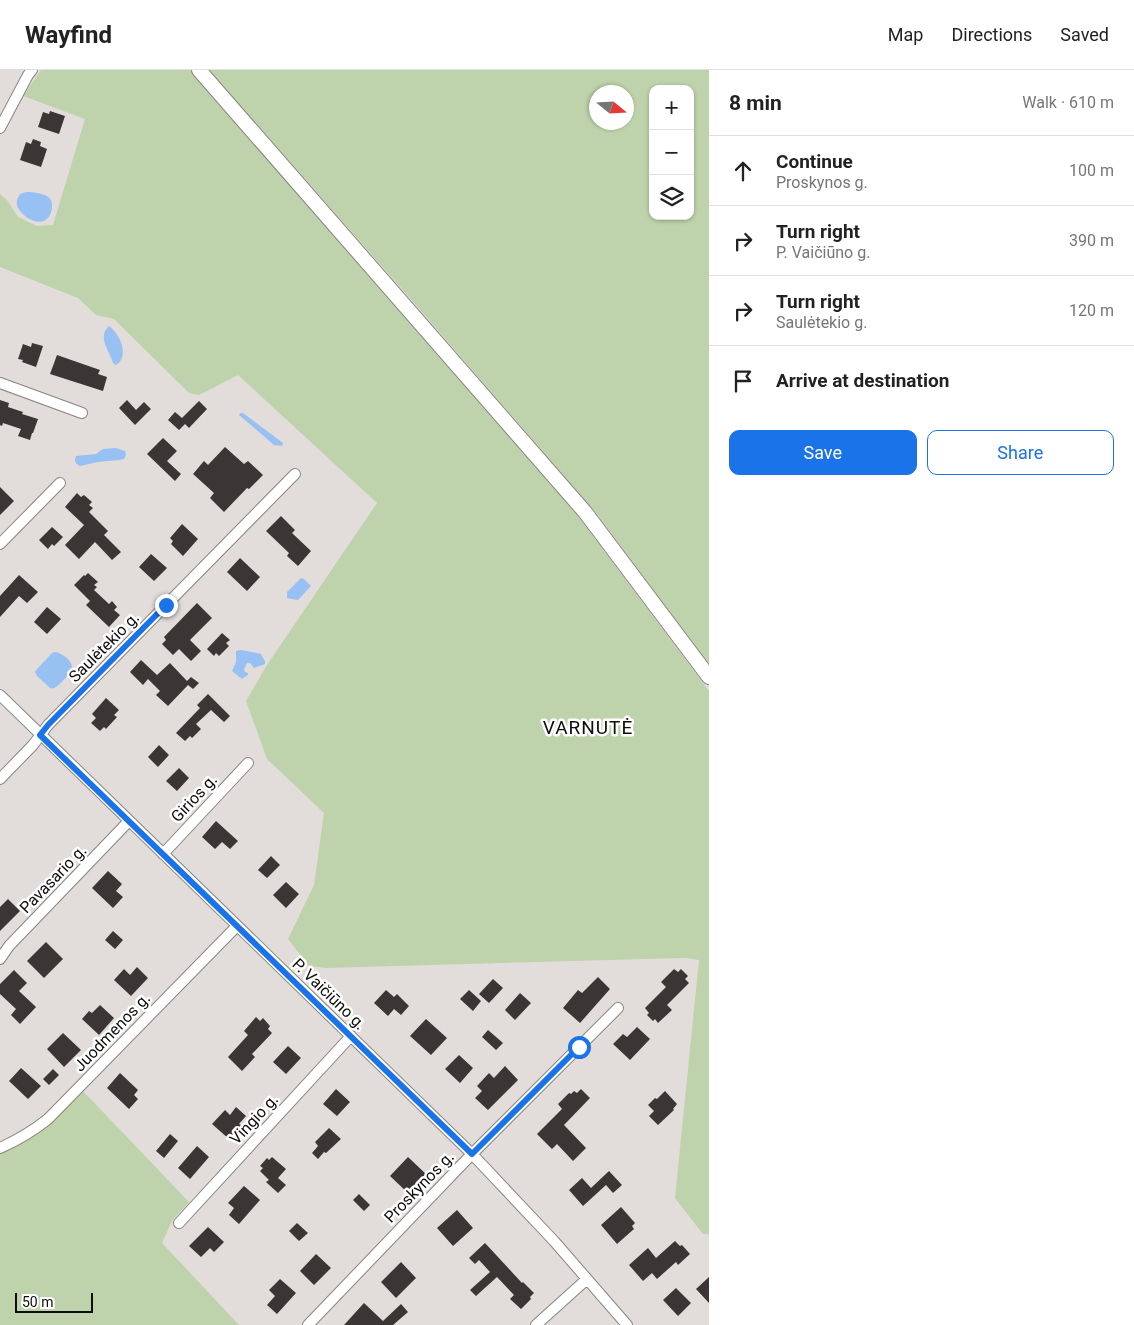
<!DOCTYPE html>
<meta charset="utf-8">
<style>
body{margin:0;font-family:Roboto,sans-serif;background:#f2f2f2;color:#222}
.controls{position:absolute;right:15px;top:15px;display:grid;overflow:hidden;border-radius:10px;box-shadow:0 1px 4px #0004}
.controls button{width:45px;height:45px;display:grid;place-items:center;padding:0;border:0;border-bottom:1px solid #e0e0e0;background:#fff;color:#222;font:25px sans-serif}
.compass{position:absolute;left:589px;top:15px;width:45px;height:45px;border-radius:50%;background:#fff;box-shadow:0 1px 4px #0004;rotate:108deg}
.scale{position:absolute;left:15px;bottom:12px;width:78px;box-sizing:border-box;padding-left:5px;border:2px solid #0f0d0c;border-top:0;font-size:14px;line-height:18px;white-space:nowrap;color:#0f0d0c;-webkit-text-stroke:4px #fff;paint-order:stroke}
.stop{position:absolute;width:15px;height:15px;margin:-11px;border:4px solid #1a73e8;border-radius:50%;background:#fff}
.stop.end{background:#1a73e8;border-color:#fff;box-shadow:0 1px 5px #0008}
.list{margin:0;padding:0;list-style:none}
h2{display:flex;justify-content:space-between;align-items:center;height:65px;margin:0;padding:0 20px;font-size:21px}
h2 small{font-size:16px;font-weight:400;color:#767676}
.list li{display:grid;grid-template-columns:32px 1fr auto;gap:15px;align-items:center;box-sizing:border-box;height:70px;padding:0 20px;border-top:1px solid #e0e0e0}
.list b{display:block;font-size:19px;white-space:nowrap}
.list p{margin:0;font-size:16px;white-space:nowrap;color:#767676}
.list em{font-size:16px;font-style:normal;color:#767676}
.actions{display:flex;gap:10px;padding:15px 20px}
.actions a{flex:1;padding:11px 0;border:1px solid #1a73e8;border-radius:10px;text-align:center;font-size:18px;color:#1a73e8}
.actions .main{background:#1a73e8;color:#fff}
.icon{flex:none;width:28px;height:28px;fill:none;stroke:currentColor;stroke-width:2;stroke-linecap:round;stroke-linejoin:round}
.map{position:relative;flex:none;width:709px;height:1255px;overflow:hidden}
header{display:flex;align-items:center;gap:30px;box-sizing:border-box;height:70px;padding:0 25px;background:#fff;border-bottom:1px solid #e0e0e0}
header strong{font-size:24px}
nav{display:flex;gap:28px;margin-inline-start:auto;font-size:18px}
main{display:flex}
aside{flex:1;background:#fff}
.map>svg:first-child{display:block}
.green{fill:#bed2ab;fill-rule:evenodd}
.water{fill:#97c0f3}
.building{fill:#3b3635}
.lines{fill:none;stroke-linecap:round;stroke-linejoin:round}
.street-casing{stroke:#888480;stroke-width:12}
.secondary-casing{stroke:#888480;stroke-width:16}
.street{stroke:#fff;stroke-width:10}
.secondary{stroke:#fff;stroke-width:14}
.route{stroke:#1a73e8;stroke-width:6}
.labels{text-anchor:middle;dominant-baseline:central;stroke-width:5;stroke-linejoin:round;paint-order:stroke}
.street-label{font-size:16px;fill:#0f0d0c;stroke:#fff}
.quarter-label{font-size:19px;letter-spacing:1px;fill:#0f0d0c;stroke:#fff}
</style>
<header>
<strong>Wayfind</strong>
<nav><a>Map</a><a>Directions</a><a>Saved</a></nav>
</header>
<main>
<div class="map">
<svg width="709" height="1255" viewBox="0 0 709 1255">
<rect width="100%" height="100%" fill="#e2ddda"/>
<path class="green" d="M41,0H191L565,429L709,621V1164H703L675,1128L699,890L686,888L645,889L326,898L309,896L288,869L314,815L324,743L267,689L246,631L267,595L377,433L238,305L199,325L189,323L114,249L96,245L78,228L0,197V124L7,130L18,147L37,156L53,155L85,49L23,26Z
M209,0H709V595L598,445L410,228ZM653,19H690V146H653ZM596,22H626V52H596Z
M82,1020L189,1132L173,1149L162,1173L239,1255H0V1084L34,1065Z"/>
<path class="water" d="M26,122C33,122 47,123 51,130C52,132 52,136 52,138C49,158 30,153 21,142C15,135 16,130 20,124Z
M109,256C120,264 130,286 116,295L113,293C109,280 97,267 109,256Z
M240,343H243L283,373L282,376L274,375L239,345Z
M116,378L125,381L126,385L124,389L118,390L98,392L80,396C75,393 74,392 76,386L96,384L103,379Z
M301,508L304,509L311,516L310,517L298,530L287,528V522Z
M241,580C243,580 260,584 261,584C261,585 265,591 265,591V594L254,598L250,593H247L244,599L245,602L248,603V605L242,609L232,601L236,592V581Z
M55,582C61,583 73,590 72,598C72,602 58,617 54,618C53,619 51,618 50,618L37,606L35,602L37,599L52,583Z"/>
<path class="building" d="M50,41L65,46L59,64L38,57L43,42L49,44Z
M33,69L41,72L40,76L47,79L41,97L20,90L26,72L31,74Z
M32,273L43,276L36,297L22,292L23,290L18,289L23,274L31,277Z
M57,285L100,300L98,304L107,307L103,321L50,304Z
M0,330L9,333L8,337L23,342L22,344L38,349L33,363H32L30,370L18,366L21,359L3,353L2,356L0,355Z
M127,330L136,340L144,332L151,339L135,355L119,338Z
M199,331L207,339L189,358L185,354L179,360L168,350L175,342L182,348Z
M163,368L177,381L167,391L181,404L175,411L147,384Z
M225,377L244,394L248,391L263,405L249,419L247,418L224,442L210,428L214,423L193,404L204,391L208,395Z
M0,417L14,431L0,445Z
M77,423L81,427L84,425L92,432L89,435L93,438L89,442L108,461L104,465L121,482L112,490L95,472L79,489L65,475L84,455L65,437Z
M281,446L295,460L292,463L311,481L298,496L287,486L289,483L266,461Z
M182,454L198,469L183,486L171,474L173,471L170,468Z
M52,457L63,467L54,476L52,474L48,479L39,470Z
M151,484L167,498L154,511L139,497Z
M240,488L260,507L247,521L227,502Z
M88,503L98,512L94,515L97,517L94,520L109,534L112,531L117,537L114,540L120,545L109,557L86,535L90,531L74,515L84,505L85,506Z
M19,505L38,522L27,533L19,526L0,547V526Z
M197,533L212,548L190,570L201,581L191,591L179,579L173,585L162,574L166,570L164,567Z
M47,537L61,549L47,564L34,552Z
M222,563L230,570L226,573L229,576L219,586L216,583L214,586L207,579Z
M141,590L157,605L170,593L187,611L191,607L199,613L193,619L188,615L168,636L156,625L160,621L148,609L143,615L130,602Z
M208,624L230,646L224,652L211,640L196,654L201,659L192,668L190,666L185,671L176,663L200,638L197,635Z
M106,628L119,640L114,645L117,647L106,659L104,657L100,661L91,653L96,648L92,644Z
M159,675L169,685L158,697L148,687Z
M179,698L189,708L177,721L166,711Z
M216,751L238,771L230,779L222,772L215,779L202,767Z
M271,786L280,795L267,808L258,800Z
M108,801L122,814L116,821L123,827L113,838L92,818Z
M286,812L299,824L286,838L273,825Z
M8,829L20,841L0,861V837Z
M113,861L123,870L115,879L105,870Z
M46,872L63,889L44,908L27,891Z
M137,897L148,908L131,926L114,910L124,899L130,905Z
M674,899L678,902L681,899L688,906L685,909L689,913L667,935L672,940L658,953L655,949L653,951L647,945L649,943L645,938L666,917L661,912Z
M14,900L27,913L19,921L36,937L20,954L11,945L16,939L0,924V914Z
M598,907L610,919L580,953L563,938L578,920L582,923Z
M493,909L503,918L489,933L479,924Z
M386,920L394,927L397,924L409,936L401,945L394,939L388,946L374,933Z
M469,920L481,931L473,941L460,929Z
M520,923L531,933L515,950L505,940Z
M100,935L114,948L99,965L82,949L89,941L92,943Z
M256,947L260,951L263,948L270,956L268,959L272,963L252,984L255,987L242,1001L228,987L248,965L244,961Z
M426,949L447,968L431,985L410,966Z
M637,957L650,969L630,990L613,974L623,964L627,967Z
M488,960L503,973L496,980L482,967Z
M63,963L81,980L64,997L47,979Z
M288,976L301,988L286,1004L273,992Z
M459,985L473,998L460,1013L445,999Z
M505,996L518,1010L488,1040L475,1028L482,1021L477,1016L489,1003L494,1008Z
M21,998L41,1016L28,1029L9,1011Z
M53,999L59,1005L49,1015L43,1009Z
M120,1003L138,1020L134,1025L138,1029L129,1039L107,1018Z
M336,1019L350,1032L337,1046L323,1034Z
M581,1019L590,1028L564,1055L586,1078L573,1091L557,1074L552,1079L537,1064L562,1039L558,1034L569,1023L571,1024L574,1021L577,1023Z
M665,1021L677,1034L673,1039L674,1040L658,1055L649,1046L654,1041L648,1035L655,1028L657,1029Z
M236,1037L246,1046L239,1054L241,1055L229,1069L212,1054L225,1040L230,1045Z
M329,1058L341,1069L326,1083L324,1082L318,1089L312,1083L318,1076L315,1072Z
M170,1064L178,1071L164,1088L156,1081Z
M197,1076L209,1087L190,1109L178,1098Z
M272,1087L286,1099L278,1108L286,1115L278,1123L266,1112L269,1110L260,1101L263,1098L260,1096L267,1088L269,1090Z
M408,1087L428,1106L410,1125L390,1106Z
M609,1101L622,1115L613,1123L606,1115L583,1136L569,1120L582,1108L591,1118Z
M244,1116L260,1130L239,1154L229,1145L234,1138L228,1133Z
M359,1124L370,1135L364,1141L353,1130Z
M621,1137L635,1153L632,1156L634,1159L617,1174L601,1155Z
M457,1140L473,1158L453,1176L437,1158Z
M297,1153L308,1163L299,1171L289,1161Z
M208,1157L224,1172L214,1182L210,1178L201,1187L189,1176Z
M675,1171L680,1176L682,1175L690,1184L678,1195L676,1192L657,1209L652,1203L643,1211L629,1195L648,1178L656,1188Z
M485,1173L522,1213L523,1212L534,1223L530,1227L531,1229L521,1239L510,1229L514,1225L497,1207L476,1226L470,1220L490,1202L479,1190L475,1194L469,1188Z
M316,1184L331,1198L314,1215L300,1201Z
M401,1192L416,1208L396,1228L381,1212Z
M709,1207V1233L696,1219Z
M280,1209L296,1223L277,1244L267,1235L275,1226L269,1220Z
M676,1218L691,1233L678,1246L663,1230Z
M364,1233L383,1251L401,1234L408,1242L393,1255H344Z"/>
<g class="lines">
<g class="street-casing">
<path id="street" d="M0,58L28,5L32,0
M0,313L82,343
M0,474L60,413
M0,625L472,1084L554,1171L627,1255
M0,709L33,675L48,655L295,404
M163,784L248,693
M0,889L9,876L129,751
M0,1078C18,1070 33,1061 48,1049L237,856
M179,1153L351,966
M308,1255L472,1084L618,938
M536,1255L587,1209"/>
</g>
<g class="secondary-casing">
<path id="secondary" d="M199,0L585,442L709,607"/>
</g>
<use href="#street" class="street"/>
<use href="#secondary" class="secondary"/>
</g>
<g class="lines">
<path class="route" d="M166,535L48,655L40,665L472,1084L579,977"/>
</g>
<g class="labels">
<g class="street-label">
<text transform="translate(104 577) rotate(-45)">Saulėtekio g.</text>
<text transform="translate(194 728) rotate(-47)">Girios g.</text>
<text transform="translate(53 809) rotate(-46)">Pavasario g.</text>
<text transform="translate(329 924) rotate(44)">P. Vaičiūno g.</text>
<text transform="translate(112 962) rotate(-46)">Juodmenos g.</text>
<text transform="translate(254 1049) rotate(-47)">Vingio g.</text>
<text transform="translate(419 1117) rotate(-46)">Proskynos g.</text>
</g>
<g class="quarter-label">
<text x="588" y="657">VARNUTĖ</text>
</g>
</g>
</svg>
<div class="controls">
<button>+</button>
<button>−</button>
<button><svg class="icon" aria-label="layers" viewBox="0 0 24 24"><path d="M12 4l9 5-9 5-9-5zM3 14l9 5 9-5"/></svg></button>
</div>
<svg class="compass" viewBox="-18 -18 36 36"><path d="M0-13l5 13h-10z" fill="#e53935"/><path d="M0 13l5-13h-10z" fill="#767676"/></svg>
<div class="scale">50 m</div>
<div class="stop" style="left:579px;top:977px"></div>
<div class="stop end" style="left:166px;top:535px"></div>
</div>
<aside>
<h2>8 min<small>Walk · 610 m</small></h2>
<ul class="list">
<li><svg class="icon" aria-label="ahead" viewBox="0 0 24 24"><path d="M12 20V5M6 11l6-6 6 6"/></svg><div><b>Continue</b><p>Proskynos g.</p></div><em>100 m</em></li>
<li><svg class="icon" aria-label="right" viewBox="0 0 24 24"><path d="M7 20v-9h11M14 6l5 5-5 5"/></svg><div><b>Turn right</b><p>P. Vaičiūno g.</p></div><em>390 m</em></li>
<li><svg class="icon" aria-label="right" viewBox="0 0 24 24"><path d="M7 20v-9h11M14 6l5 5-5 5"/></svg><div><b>Turn right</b><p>Saulėtekio g.</p></div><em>120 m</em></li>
<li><svg class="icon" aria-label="arrive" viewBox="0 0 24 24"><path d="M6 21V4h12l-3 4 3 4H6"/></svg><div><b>Arrive at destination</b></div></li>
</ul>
<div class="actions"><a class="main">Save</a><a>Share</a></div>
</aside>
</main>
